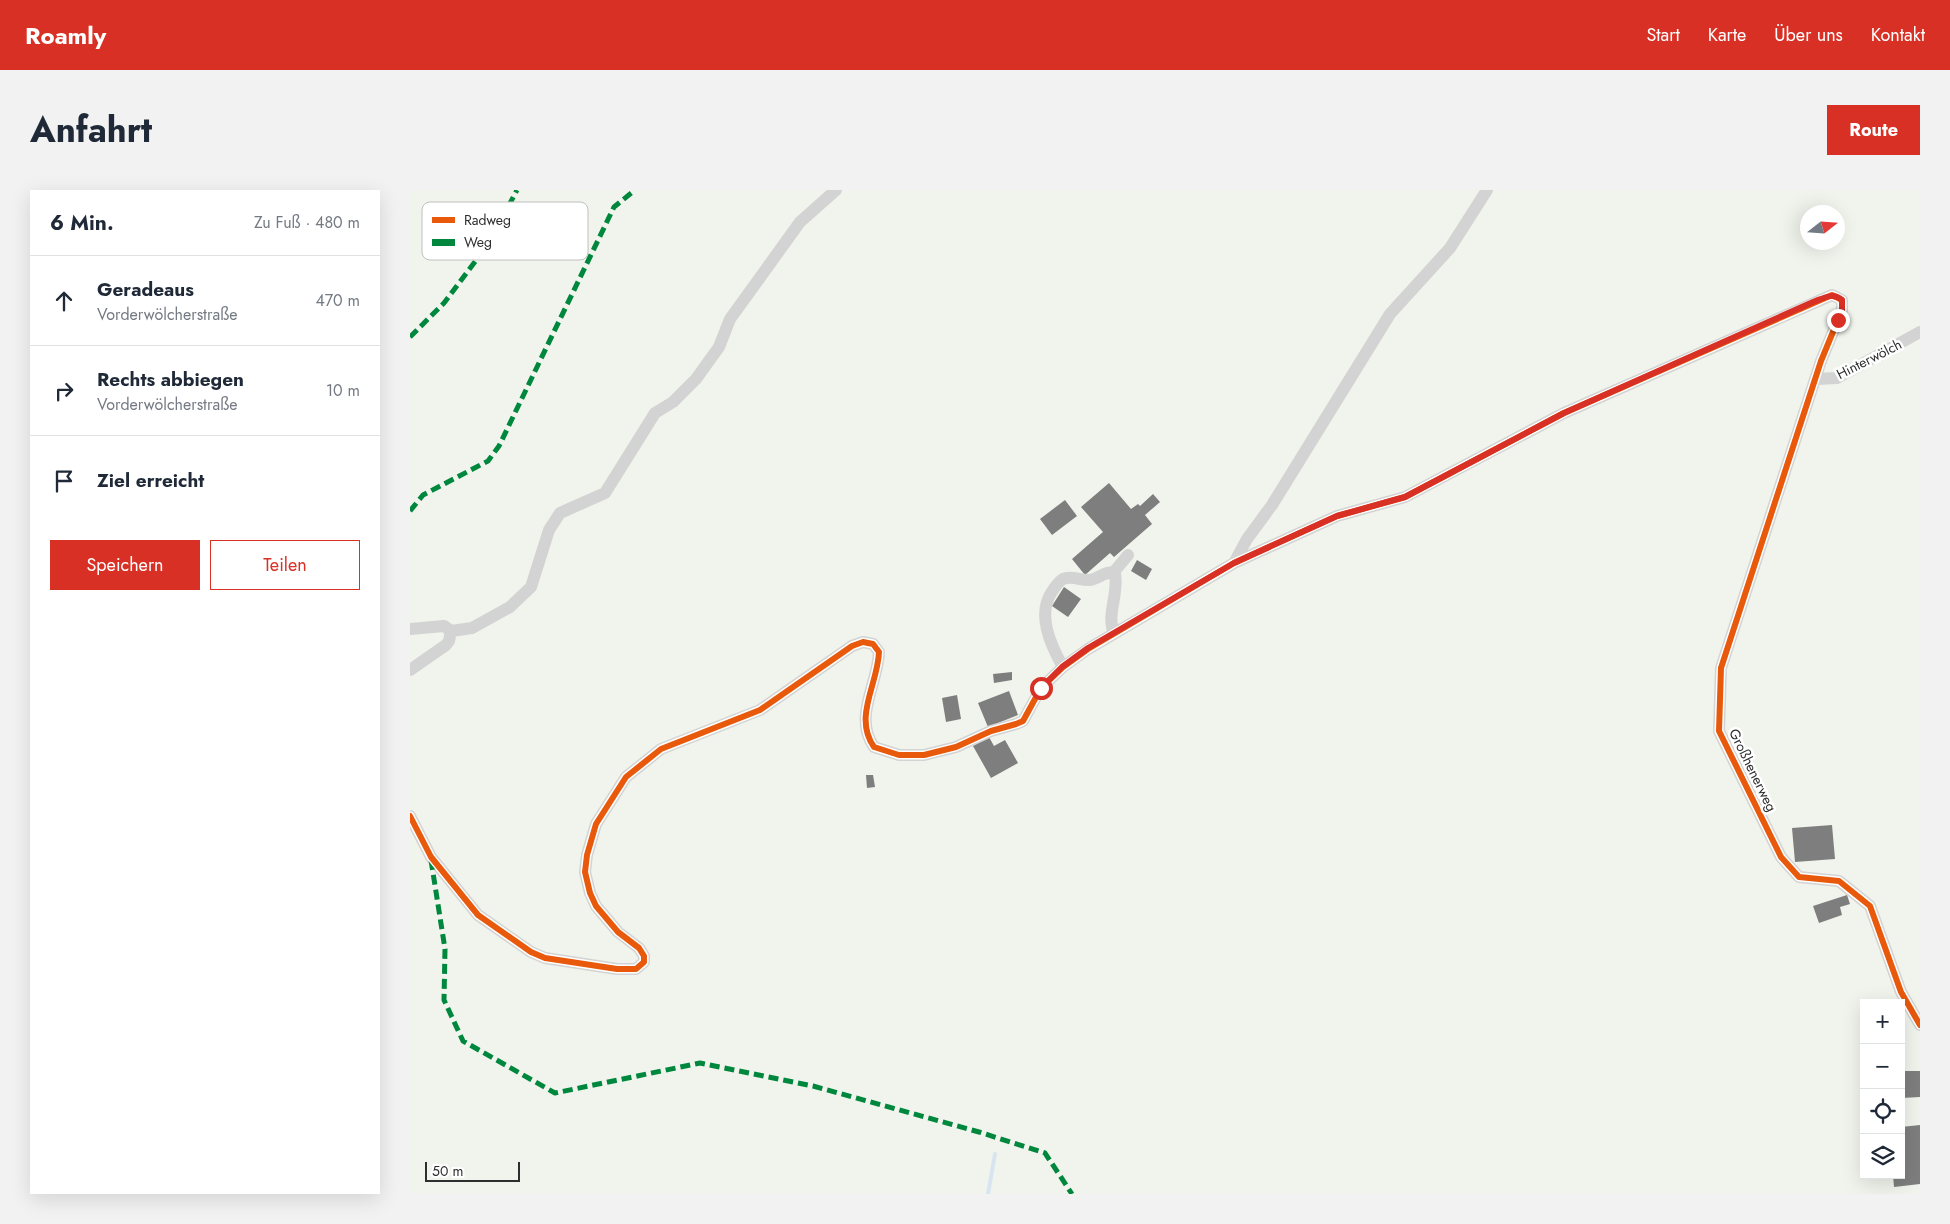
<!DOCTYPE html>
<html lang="de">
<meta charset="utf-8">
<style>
body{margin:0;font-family:Jost,sans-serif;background:#f2f2f3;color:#1f2937}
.controls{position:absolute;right:15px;bottom:15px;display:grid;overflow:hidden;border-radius:0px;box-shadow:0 5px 20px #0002}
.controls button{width:45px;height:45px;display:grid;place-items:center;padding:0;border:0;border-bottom:1px solid #e0e1e3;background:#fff;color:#1f2937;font:25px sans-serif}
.compass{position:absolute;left:1390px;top:15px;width:45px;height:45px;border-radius:50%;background:#fff;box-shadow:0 5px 20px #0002;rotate:73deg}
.scale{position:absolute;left:15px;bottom:12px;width:95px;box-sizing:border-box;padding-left:5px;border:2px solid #2e2e2e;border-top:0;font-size:14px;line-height:18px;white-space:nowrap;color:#2e2e2e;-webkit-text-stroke:4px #fff;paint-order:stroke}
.stop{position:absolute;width:15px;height:15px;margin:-11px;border:4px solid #d93025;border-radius:50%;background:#fff}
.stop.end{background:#d93025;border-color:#fff;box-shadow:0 1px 5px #0008}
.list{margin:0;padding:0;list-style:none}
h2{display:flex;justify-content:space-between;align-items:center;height:65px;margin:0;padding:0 20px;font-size:21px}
h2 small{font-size:16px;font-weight:400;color:#747a83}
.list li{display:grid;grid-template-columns:32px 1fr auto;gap:15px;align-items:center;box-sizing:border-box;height:90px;padding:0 20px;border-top:1px solid #e0e1e3}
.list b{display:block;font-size:19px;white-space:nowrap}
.list p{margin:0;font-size:16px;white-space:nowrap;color:#747a83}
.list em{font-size:16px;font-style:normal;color:#747a83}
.actions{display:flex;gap:10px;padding:15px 20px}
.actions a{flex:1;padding:11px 0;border:1px solid #d93025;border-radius:0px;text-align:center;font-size:18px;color:#d93025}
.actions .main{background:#d93025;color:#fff}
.icon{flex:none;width:28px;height:28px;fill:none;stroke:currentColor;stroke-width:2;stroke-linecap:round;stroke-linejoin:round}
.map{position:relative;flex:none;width:1510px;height:1004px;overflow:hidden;border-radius:0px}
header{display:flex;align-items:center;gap:30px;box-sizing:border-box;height:70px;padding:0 25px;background:#d93025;color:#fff}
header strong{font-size:24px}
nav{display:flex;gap:28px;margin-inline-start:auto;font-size:18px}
.intro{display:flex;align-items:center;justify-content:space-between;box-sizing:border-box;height:120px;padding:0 30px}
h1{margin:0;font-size:35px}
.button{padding:12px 22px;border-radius:0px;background:#d93025;color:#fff;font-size:18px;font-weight:700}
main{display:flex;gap:30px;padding:0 30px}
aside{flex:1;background:#fff;border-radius:0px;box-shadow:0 5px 20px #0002}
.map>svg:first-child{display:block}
.green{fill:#f0f4ec;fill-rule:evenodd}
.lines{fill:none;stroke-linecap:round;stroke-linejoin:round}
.stream{stroke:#d8e5f1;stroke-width:4}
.building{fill:#7e7e7e}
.minor{stroke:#d3d3d3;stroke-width:12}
.quiet{stroke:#00873e;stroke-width:5;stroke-dasharray:10 5;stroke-linecap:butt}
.cycleway-casing{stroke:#fff;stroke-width:9}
.cycleway{stroke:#e8590c;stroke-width:6}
.route{stroke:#d93025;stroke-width:6}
.labels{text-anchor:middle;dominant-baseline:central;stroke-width:5;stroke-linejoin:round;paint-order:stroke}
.street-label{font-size:14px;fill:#2e2e2e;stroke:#fff}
.key{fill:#fff;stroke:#c0c0c0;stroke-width:1}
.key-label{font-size:14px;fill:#2e2e2e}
</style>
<header>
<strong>Roamly</strong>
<nav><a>Start</a><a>Karte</a><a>Über uns</a><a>Kontakt</a></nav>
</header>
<div class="intro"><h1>Anfahrt</h1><a class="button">Route</a></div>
<main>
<aside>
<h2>6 Min.<small>Zu Fuß · 480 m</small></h2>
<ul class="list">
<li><svg class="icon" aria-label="ahead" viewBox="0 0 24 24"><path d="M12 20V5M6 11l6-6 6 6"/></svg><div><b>Geradeaus</b><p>Vorderwölcherstraße</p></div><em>470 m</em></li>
<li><svg class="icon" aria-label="right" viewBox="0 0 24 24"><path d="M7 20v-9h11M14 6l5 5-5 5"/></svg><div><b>Rechts abbiegen</b><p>Vorderwölcherstraße</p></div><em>10 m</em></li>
<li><svg class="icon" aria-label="arrive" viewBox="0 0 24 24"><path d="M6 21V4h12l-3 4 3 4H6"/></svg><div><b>Ziel erreicht</b></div></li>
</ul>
<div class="actions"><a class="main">Speichern</a><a>Teilen</a></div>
</aside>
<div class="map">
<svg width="1510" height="1004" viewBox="0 0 1510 1004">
<rect width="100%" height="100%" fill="#fff"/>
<path class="green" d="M0,0H1510V1004H0ZM1398,22H1428V52H1398ZM1454,813H1491V985H1454Z"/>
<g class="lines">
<path class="stream" d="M578,1004L585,964"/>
</g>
<path class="building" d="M699,293L721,319L728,314L730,316L743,304L750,312L735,325L742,334L704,367L700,363L675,385L662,369L693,342L671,317Z
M655,310L667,326L642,345L630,329Z
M727,370L742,379L736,390L721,381Z
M654,397L671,409L658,427L642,416Z
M602,482V490L584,493L583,484Z
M599,501L608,525L578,537L568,513Z
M547,505L551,529L536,532L532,508Z
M579,547L584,556L595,550L608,573L581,588L563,556Z
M456,585H463L465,597L457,598Z
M1422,635L1425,669L1385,672L1382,638Z
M1437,705L1440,714L1430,717L1432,725L1409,733L1403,716Z
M1491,881H1510V907L1491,908Z
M1510,935V994L1484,997L1483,985H1491V937Z"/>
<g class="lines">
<path class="minor" d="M1406,189L1427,188L1510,142
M824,373L837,349L862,315L980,124L1040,58L1077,0
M703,383L718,365
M0,439L34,436L41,441L39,451L36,455L0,480
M41,441L62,438L100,417L121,397L139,340L150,323L195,303L245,223L263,212L286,189L309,157L320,129L390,32L426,0
M653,477C640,454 626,423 643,400C646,396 649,391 653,389C662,385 671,391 680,390C689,389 697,379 705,384C709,404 696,424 704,444
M0,626L21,667L68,725L121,762L135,768L207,779H226L234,772V766L229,758L208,742L186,716L180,703L175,682L177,665L186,634L216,587L251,559L350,520L442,456L453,452L463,454L469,462C468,494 443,527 464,557L489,565H514L546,557L581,541L606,534L613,531L631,498L653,477L678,459L824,373L927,326L995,307L1154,223L1422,105L1432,110V120L1411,171L1311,478L1309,541L1371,667L1389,687L1429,691L1460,716L1491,802L1510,835"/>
<path class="quiet" d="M0,147L34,113L79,53L107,0
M0,321L13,305L78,271L89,256L204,17L225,0
M21,670L35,759L34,810L53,851L145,903L290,873L403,896L569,942L635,963L662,1004"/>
<g class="cycleway-casing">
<path id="cycleway" d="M0,626L21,667L68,725L121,762L135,768L207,779H226L234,772V766L229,758L208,742L186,716L180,703L175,682L177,665L186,634L216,587L251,559L350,520L442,456L453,452L463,454L469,462C468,494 443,527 464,557L489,565H514L546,557L581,541L606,534L613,531L631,498L653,477L678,459L824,373L927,326L995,307L1154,223L1422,105L1432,110V120L1411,171L1311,478L1309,541L1371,667L1389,687L1429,691L1460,716L1491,802L1510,835"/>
</g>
<use href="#cycleway" class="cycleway"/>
</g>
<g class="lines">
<path class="route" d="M631,498L652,477L678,458L824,373L927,326L995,307L1154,223L1403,112C1414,108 1423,102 1432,110V120L1428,130"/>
</g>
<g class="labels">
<g class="street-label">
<text transform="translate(1459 169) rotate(-27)">Hinterwölch</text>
<text transform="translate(1343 580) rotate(64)">Großhenerweg</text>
</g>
</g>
<rect x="12" y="12" width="166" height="58" rx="8" class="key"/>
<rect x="22" y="27" width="23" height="6" fill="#e8590c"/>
<rect x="22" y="49" width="23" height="7" fill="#00873e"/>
<g class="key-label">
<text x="54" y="35">Radweg</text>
<text x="54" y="57">Weg</text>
</g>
</svg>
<div class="controls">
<button>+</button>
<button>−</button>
<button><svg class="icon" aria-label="locate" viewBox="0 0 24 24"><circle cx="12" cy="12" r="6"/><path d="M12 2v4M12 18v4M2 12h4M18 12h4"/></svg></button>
<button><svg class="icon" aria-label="layers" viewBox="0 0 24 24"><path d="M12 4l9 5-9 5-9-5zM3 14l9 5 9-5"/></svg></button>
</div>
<svg class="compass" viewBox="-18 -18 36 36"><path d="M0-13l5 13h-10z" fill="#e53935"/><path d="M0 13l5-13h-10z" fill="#747a83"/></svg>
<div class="scale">50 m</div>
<div class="stop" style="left:631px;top:498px"></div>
<div class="stop end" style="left:1428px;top:130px"></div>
</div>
</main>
